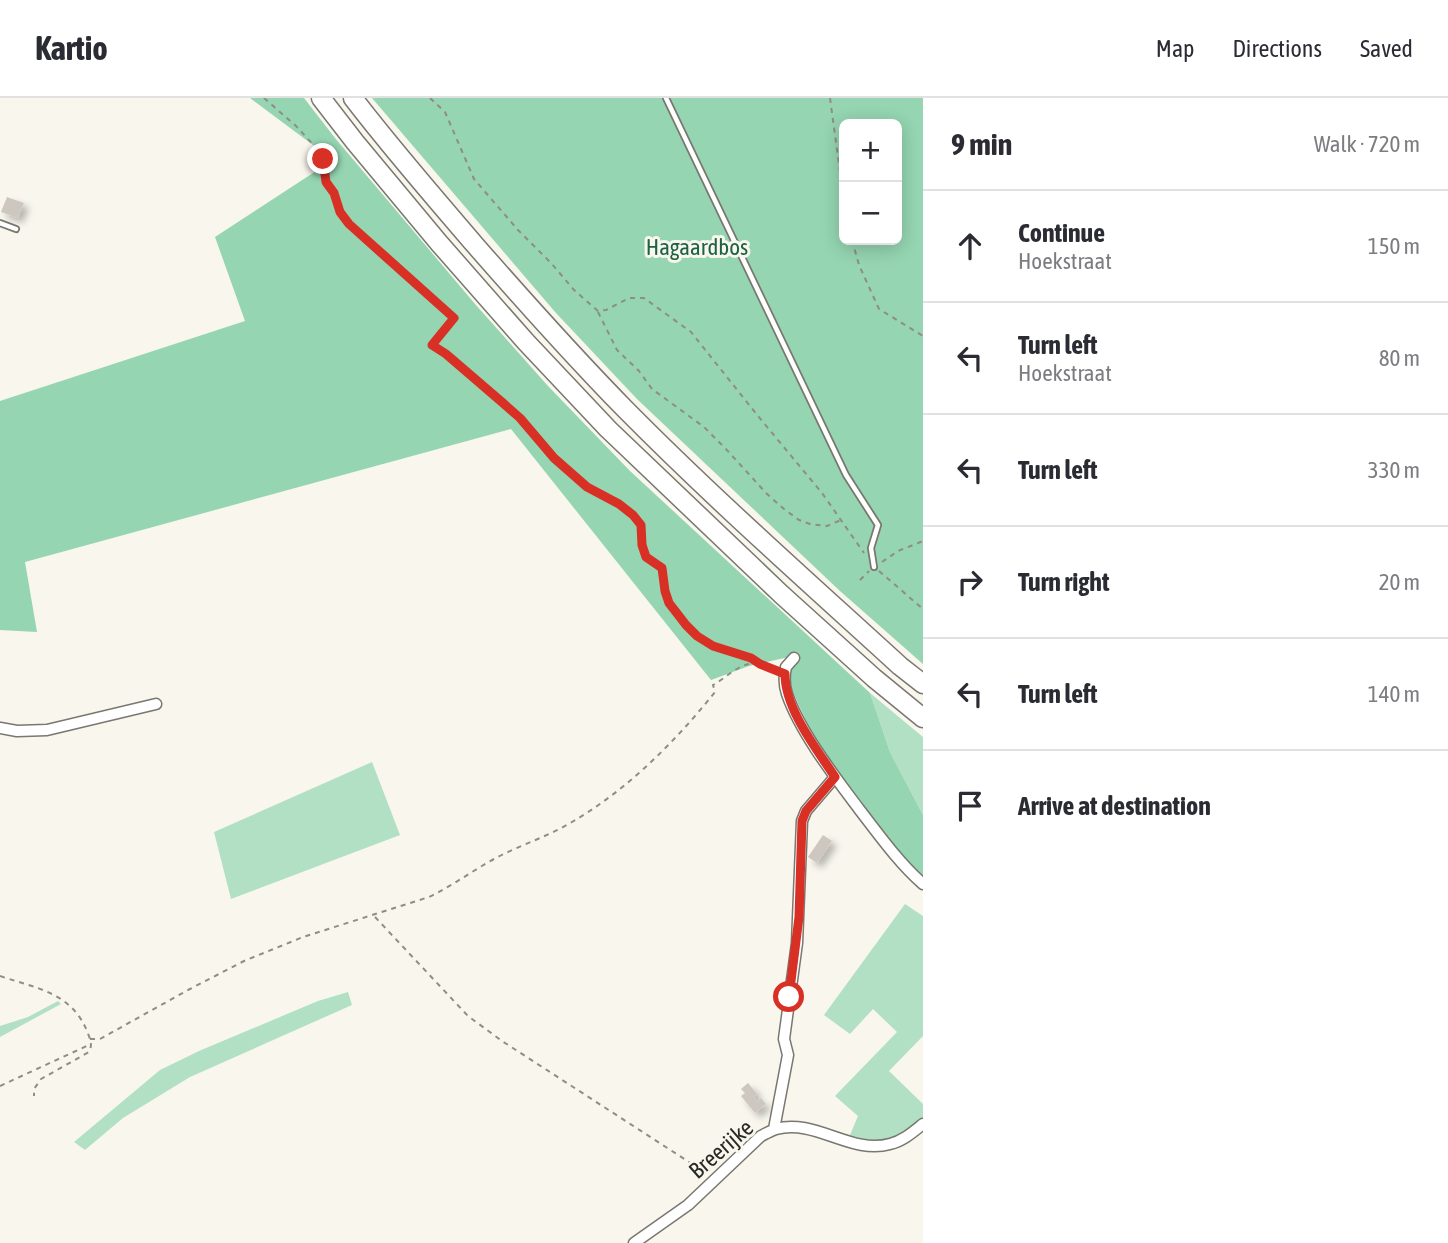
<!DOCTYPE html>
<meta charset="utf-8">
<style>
body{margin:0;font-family:"Asap Condensed",sans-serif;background:#f2f2f3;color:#2b2b33}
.controls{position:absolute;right:21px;top:21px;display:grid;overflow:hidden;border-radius:10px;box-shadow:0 4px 18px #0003}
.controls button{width:63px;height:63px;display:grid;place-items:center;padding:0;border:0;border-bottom:2px solid #e1e1e2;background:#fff;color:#2b2b33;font:35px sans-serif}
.stop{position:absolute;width:21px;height:21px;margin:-16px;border:5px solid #d93025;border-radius:50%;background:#fff}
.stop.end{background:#d93025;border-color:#fff;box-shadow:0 2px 7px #0008}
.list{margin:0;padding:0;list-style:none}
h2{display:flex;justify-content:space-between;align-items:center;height:91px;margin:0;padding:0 28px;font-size:30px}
h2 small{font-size:23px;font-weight:400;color:#7c7c81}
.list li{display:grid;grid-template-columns:46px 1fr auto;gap:21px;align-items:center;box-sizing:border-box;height:112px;padding:0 28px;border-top:2px solid #e1e1e2}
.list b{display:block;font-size:26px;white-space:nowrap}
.list p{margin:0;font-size:23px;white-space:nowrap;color:#7c7c81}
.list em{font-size:23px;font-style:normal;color:#7c7c81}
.icon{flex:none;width:38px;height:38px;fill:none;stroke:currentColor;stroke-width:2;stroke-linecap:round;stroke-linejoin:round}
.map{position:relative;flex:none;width:923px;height:1145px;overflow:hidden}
header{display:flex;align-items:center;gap:42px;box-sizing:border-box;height:98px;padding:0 35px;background:#fff;border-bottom:2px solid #e1e1e2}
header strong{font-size:33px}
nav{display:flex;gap:38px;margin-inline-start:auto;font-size:24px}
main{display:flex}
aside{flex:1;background:#fff}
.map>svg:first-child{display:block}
.green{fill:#b2e0c5}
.forest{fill:#95d5b1;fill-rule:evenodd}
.building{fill:#cdc7c0;filter:url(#shadow)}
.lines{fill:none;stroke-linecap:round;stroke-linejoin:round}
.service-casing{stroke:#79776f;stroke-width:8}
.minor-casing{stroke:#79776f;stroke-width:13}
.motorway-casing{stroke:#79776f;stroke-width:21}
.path{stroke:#8e8d86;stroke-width:2;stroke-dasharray:5 5;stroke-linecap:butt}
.service{stroke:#fff;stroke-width:4.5}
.minor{stroke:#fff;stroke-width:10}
.motorway{stroke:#fff;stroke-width:18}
.route{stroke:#d93025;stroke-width:9}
.labels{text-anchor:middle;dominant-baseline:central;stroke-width:6;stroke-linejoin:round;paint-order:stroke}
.park-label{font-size:23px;fill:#1b6342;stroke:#f8f6ed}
.street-label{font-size:23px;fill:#292925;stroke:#f8f6ed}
</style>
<header>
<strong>Kartio</strong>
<nav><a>Map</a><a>Directions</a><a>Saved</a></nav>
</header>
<main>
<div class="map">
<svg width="923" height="1145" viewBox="0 0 923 1145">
<defs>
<filter id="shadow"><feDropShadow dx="5" dy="5" stdDeviation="3.5" flood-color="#0004"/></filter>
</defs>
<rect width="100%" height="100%" fill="#f8f6ed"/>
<path class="green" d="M870,595L923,639V717L890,654Z
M372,664L400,737L231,801L214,734Z
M905,806L923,818V938L889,973L923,1006V1022C895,1041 884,1048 850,1037L858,1018L835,998L897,934L873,911L850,936L824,917Z
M348,894L352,907L190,979L123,1020L85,1052L74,1044L160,972L199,953L318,903Z
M58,903L61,906L0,939V928L28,919Z"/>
<path class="forest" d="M250,0H304L335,40L475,206L548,288L630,373L870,595L890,654L923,717V782L909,768L816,644L790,588L792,567L789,559L749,568L711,582L511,331L25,464L37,534L0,532V303L245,223L215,139L333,62Z
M372,0H923V566L840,493L637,301L556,215ZM844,26H897V142H844Z"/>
<path class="building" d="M7,99L24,105L18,120L1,114Z
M823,737L832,743L817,765L808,759Z
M748,985L757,996L754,999L757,1004L761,1000L766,1006L755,1015L741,998L745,995L741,991Z"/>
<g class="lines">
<g class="service-casing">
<path id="service" d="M666,0L846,377L878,427L871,450L874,469
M0,125L16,131"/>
</g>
<g class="minor-casing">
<path id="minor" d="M794,560L786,569C784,578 784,587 787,596C800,634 835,679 859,711C879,737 899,765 923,786
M0,630L17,633L47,632L156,606
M774,1031L788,957L784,941L797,845L802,723L806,713L835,679
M634,1145L688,1107L761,1038C765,1036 770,1033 776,1031C815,1020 851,1057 890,1046C903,1043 913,1034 923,1026"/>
</g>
<g class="motorway-casing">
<path id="motorway" d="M321,0L355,44L439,145L526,244L608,331L781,496L874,580L923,620
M353,0C392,51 434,99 475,147C524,203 573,258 625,311C713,400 807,483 900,568L923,586"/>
</g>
<path class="path" d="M264,0L296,28L320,54L323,61L326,84L334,95L340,114L349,126L454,220L432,247L446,256L520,320L554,360L587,389L619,406L633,417L641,427L642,447L646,459L662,470C663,477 663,484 664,492C670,516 696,542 719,550C732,554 750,556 760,566
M430,0L445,14L474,81L518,132L552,166L574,192L598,213L606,212L629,200H644L691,234L758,318L822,395L864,455
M830,0L844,103
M852,142L859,167L879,211L923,238
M598,214L617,252L639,273L652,291L704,329L725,350L767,396L784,411L799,422L810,426L827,428L841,422
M882,464L898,453L923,443
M879,473L923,511
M860,482L869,473
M375,819L468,918L502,943L706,1075
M0,878C35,890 71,894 87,933C90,941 93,946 89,954L41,981L34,991V998
M90,941H100L188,892L244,863L303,839L429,799C452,788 472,773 494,761C520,747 547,739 572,724C627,692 675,644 715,594L713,587C728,579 741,562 760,566C765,567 771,571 776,573
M0,988L91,946"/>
<use href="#service" class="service"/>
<use href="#minor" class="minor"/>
<use href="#motorway" class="motorway"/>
</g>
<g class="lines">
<path class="route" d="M323,61L326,84L334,95L340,114L349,126L454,220L432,247L446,256L503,305L520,320L554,360L587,389L619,406L633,417L641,427L642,447L646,459L662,470L665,493L669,505L686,527L697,538L713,548L751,560L760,566L785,576C785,611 816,650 835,679L806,713L802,723L799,819L789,899"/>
</g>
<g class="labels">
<g class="park-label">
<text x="697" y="149">Hagaardbos</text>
</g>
<g class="street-label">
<text transform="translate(721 1051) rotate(-41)">Breerijke</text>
</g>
</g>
</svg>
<div class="controls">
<button>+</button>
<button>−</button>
</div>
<div class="stop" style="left:789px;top:899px"></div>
<div class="stop end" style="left:323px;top:61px"></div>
</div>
<aside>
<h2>9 min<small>Walk · 720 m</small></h2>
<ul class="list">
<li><svg class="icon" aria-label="ahead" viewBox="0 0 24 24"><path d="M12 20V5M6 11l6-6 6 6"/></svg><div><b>Continue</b><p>Hoekstraat</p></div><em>150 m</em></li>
<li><svg class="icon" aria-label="left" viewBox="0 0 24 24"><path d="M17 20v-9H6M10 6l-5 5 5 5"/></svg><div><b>Turn left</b><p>Hoekstraat</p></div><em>80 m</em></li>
<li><svg class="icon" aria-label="left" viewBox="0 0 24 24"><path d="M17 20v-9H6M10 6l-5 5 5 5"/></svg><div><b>Turn left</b></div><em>330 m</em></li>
<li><svg class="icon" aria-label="right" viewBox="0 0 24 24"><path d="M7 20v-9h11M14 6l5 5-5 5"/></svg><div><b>Turn right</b></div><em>20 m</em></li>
<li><svg class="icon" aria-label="left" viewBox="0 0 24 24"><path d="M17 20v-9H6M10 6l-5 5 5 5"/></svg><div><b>Turn left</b></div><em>140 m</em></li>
<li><svg class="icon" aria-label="arrive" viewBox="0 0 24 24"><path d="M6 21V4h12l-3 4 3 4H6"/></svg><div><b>Arrive at destination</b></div></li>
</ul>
</aside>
</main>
